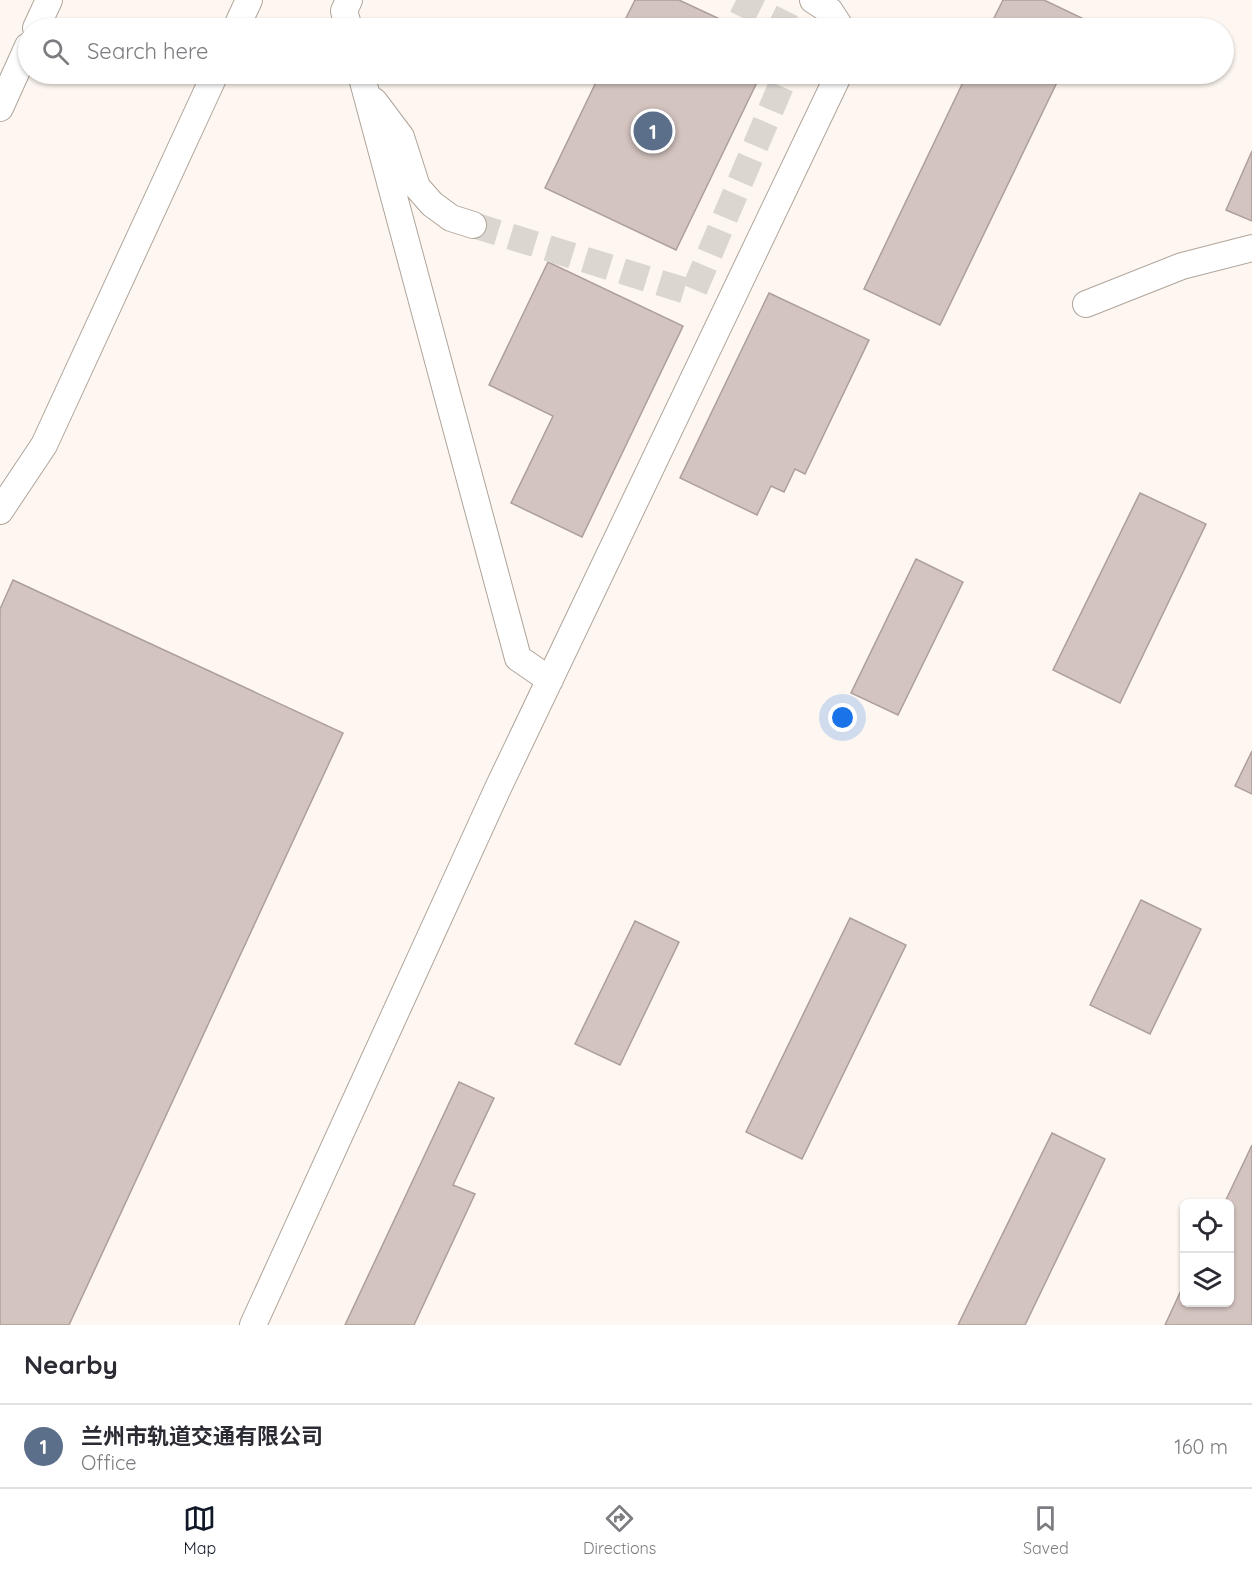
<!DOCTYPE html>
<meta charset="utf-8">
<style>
body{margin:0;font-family:Quicksand,"Noto Sans SC",sans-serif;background:#f2f2f3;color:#2b2b33}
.controls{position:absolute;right:18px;bottom:18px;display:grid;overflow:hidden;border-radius:9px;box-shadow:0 2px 4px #0004}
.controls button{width:54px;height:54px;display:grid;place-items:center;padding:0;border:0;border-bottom:2px solid #e1e1e2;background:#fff;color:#2b2b33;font:30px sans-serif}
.you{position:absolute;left:843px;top:718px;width:21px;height:21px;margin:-15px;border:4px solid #fff;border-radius:50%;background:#1a73e8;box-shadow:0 0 0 9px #1a73e833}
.badge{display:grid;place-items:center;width:39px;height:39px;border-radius:50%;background:#111827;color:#fff;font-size:20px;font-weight:700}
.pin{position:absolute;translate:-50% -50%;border:3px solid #fff;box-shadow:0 2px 6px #0006}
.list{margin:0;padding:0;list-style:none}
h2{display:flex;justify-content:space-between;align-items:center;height:78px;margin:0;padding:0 24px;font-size:26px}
h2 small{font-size:20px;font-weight:400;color:#7c7c81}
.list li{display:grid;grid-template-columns:39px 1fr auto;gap:18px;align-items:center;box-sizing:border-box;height:84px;padding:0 24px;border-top:2px solid #e1e1e2}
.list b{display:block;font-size:22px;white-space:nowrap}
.list p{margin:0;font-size:20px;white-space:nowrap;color:#7c7c81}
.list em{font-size:20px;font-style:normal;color:#7c7c81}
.icon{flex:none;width:33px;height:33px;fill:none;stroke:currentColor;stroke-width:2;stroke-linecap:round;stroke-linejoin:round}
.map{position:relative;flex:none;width:1252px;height:1325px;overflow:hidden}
.search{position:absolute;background:#fff;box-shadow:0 2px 4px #0004;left:18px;right:18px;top:18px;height:66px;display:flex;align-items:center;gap:15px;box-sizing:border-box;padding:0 21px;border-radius:33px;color:#7c7c81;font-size:22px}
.sheet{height:162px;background:#fff}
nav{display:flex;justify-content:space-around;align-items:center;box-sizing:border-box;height:84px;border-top:2px solid #e1e1e2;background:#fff;font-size:16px;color:#7c7c81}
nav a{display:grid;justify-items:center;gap:3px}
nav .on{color:#111827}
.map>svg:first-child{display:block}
.building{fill:#d4c4c0;stroke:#ae9f9b;stroke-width:1.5}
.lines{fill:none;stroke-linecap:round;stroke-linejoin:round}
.minor-tunnel{stroke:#dcd6d0;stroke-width:26;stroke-dasharray:26 13;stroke-linecap:butt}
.minor-casing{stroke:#afa49a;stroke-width:28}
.minor{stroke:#fff;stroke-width:26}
</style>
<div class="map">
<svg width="1252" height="1325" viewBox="0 0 1252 1325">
<rect width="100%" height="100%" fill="#fef7f1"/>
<path class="building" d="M635,0H679L739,28H621Z
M1003,0H1044L1086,20L1082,28H989Z
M600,74H761L676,250L545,188Z
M967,74H1061L940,325L864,289Z
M1252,151V221L1226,210Z
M548,262L683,326L582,537L511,503L553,416L489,385Z
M769,293L869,340L805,474L795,469L784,492L771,486L757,515L680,478Z
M1140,493L1206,524L1120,703L1053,670Z
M916,559L963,582L898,715L851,693Z
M13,580L343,733L69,1325H0V609Z
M1252,751V794L1235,786Z
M1141,900L1201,929L1150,1034L1090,1005Z
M850,918L906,945L802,1159L746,1132Z
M635,921L679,942L620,1065L575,1044Z
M459,1082L494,1098L453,1185L475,1194L414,1325H345Z
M1052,1133L1105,1159L1025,1325H958Z
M1252,1145V1325H1165L1184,1284V1302H1230V1204H1224Z"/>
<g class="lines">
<path class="minor-tunnel" d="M736,0L792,28
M473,225L693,293L786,74"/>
<g class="minor-casing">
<path id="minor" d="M813,0L830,11L841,28
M36,28L49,0
M236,28L249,0
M349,28L344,11L349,0
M361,74L518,658L550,680
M374,101L401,137L417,187L432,204L451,218L473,225
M0,108L28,46
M1086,304L1182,266L1252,248
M0,511L44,445L215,74
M253,1325L498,788L839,74"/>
</g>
<use href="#minor" class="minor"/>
</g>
</svg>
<div class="controls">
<button><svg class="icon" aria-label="locate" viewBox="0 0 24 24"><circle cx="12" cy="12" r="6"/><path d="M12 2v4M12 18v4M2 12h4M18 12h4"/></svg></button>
<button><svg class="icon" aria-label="layers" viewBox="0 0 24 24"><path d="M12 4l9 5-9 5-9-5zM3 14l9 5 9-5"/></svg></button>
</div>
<div class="you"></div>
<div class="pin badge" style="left:653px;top:131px;background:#5c6f8a">1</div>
<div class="search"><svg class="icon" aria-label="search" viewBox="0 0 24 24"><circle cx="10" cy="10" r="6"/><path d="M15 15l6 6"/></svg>Search here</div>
</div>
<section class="sheet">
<h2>Nearby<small></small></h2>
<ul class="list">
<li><span class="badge" style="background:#5c6f8a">1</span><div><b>兰州市轨道交通有限公司</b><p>Office</p></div><em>160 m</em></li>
</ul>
</section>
<nav>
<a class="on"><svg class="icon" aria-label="map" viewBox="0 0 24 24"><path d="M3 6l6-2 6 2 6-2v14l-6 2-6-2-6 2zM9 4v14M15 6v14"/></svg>Map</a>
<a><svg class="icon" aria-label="directions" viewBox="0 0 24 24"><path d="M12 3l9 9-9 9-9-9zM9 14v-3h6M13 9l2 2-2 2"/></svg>Directions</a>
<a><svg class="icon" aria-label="saved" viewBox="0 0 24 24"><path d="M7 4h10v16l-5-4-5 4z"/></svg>Saved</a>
</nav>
